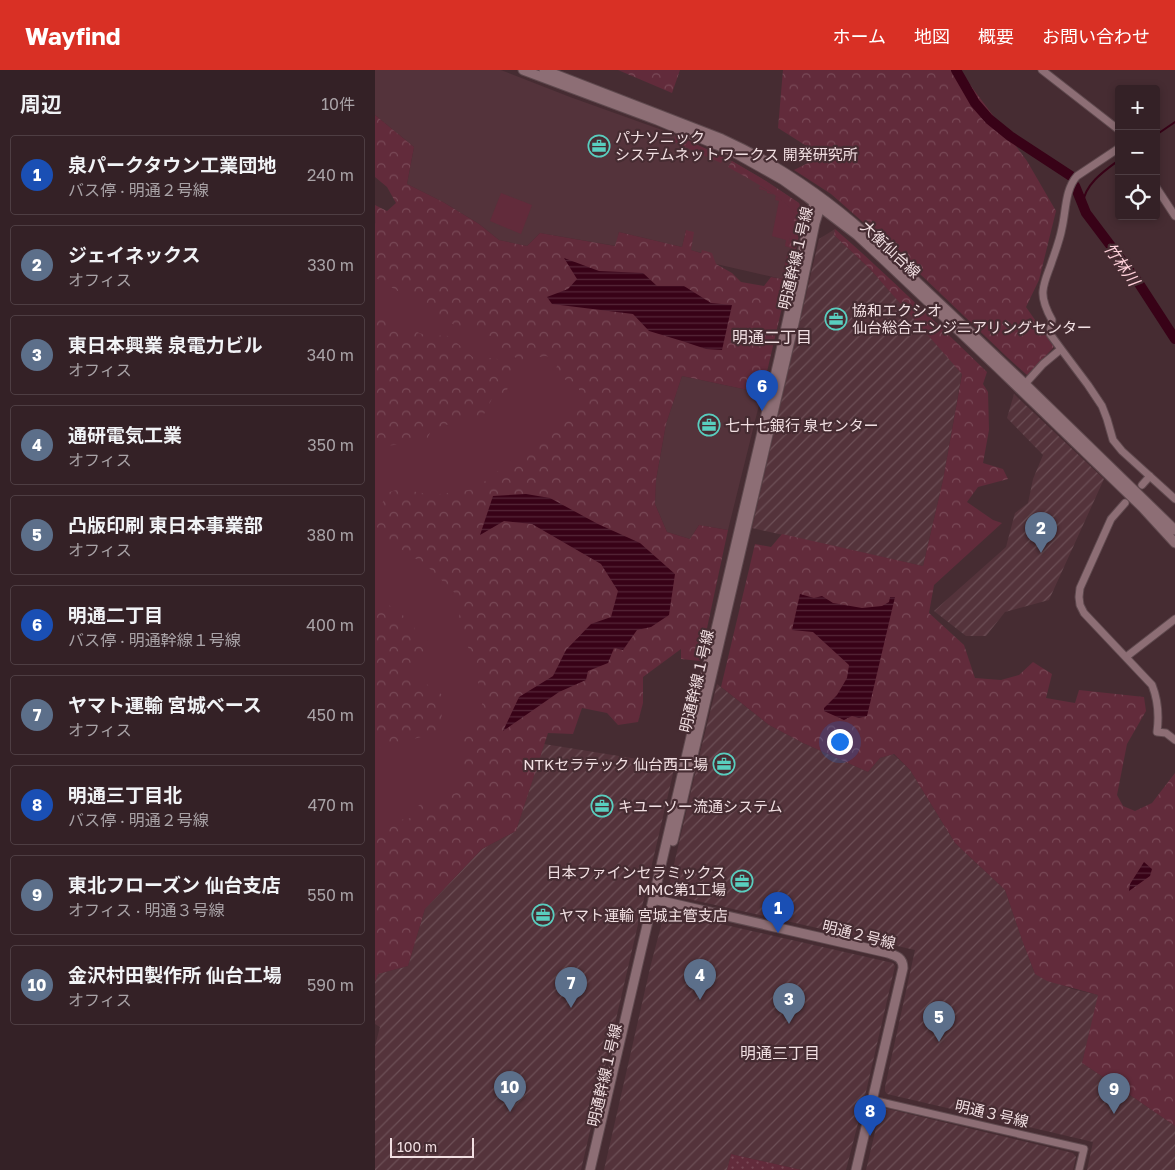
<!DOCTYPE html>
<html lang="ja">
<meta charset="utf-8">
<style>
body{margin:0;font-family:"Golos Text","Noto Sans JP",sans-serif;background:#3c292e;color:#f1f3f6}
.controls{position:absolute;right:15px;top:15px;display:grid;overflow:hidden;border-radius:5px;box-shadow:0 2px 8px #0003}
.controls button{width:45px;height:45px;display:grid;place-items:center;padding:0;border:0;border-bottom:1px solid #4e3e43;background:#342126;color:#f1f3f6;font:25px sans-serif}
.scale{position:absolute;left:15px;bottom:12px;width:84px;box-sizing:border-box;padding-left:5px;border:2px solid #f1dfe2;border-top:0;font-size:14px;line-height:18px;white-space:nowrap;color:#f1dfe2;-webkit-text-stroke:4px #462c32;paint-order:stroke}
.you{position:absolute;left:464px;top:671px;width:18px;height:18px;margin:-12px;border:4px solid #fff;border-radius:50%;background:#1a73e8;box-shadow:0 0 0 8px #1a73e833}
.badge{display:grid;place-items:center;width:32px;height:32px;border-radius:50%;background:#d93025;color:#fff;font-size:16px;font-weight:700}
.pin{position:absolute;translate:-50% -41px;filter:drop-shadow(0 1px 2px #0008)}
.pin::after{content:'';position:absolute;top:26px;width:18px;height:15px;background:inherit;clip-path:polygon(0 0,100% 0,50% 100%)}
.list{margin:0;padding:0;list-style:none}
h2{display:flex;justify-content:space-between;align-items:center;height:65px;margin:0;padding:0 20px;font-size:21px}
h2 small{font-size:16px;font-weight:400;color:#a9a3a7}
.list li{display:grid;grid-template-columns:32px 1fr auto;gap:15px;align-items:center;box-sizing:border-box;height:80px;margin:0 10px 10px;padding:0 10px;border:1px solid #4e3e43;border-radius:5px}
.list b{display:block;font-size:19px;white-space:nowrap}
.list p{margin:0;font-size:16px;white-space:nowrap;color:#a9a3a7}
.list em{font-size:16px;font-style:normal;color:#a9a3a7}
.icon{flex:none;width:28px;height:28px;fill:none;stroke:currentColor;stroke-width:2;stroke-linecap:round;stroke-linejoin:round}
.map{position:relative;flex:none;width:800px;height:1100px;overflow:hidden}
header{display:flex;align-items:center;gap:30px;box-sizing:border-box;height:70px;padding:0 25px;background:#d93025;color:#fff}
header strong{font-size:24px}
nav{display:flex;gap:28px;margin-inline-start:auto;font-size:18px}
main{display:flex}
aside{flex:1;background:#342126}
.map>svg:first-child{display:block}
.built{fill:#54333b}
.industrial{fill:url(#industrial-furrows)}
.grass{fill:#622b3b}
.forest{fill:url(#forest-crowns)}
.park{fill:url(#park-dots)}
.water{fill:url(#water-rules)}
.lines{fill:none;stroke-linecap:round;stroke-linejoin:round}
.stream{stroke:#380217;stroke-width:2}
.river{stroke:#380217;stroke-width:10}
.minor-casing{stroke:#5f494e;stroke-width:9}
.tertiary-casing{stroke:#5f494e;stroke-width:11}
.secondary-casing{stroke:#5f494e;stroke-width:11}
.minor{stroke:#8d6e75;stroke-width:7}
.tertiary{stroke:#8d6e75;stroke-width:9}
.secondary{stroke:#8d6e75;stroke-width:9}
.labels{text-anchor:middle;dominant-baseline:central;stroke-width:4.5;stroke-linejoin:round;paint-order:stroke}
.poi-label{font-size:15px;fill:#f1dfe2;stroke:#462c32;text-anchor:start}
.street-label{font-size:15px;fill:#f1dfe2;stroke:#462c32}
.water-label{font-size:16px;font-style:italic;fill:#fecfd9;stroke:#462c32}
.neighbourhood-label{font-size:16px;fill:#f1dfe2;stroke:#462c32}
</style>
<header>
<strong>Wayfind</strong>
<nav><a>ホーム</a><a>地図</a><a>概要</a><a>お問い合わせ</a></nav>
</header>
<main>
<aside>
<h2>周辺<small>10件</small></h2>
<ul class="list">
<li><span class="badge" style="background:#1a4fb4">1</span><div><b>泉パークタウン工業団地</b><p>バス停 · 明通２号線</p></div><em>240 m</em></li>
<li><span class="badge" style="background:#5c6f8a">2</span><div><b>ジェイネックス</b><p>オフィス</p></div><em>330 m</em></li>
<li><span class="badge" style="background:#5c6f8a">3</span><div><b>東日本興業 泉電力ビル</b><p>オフィス</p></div><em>340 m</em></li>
<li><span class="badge" style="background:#5c6f8a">4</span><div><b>通研電気工業</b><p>オフィス</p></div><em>350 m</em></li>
<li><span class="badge" style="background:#5c6f8a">5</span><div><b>凸版印刷 東日本事業部</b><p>オフィス</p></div><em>380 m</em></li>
<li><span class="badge" style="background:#1a4fb4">6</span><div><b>明通二丁目</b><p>バス停 · 明通幹線１号線</p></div><em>400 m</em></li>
<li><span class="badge" style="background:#5c6f8a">7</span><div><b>ヤマト運輸 宮城ベース</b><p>オフィス</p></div><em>450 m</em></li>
<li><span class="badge" style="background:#1a4fb4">8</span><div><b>明通三丁目北</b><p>バス停 · 明通２号線</p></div><em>470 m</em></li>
<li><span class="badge" style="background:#5c6f8a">9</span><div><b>東北フローズン 仙台支店</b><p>オフィス · 明通３号線</p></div><em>550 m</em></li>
<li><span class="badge" style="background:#5c6f8a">10</span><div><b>金沢村田製作所 仙台工場</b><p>オフィス</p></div><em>590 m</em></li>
</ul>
</aside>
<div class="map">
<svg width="800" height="1100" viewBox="0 0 800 1100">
<defs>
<pattern id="industrial-furrows" width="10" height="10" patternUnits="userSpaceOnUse" patternTransform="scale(1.25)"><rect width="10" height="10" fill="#54333b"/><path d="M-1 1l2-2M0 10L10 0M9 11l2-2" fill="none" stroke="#6d5057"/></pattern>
<pattern id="forest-crowns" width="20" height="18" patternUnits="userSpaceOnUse" patternTransform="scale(1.25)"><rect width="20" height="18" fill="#622b3b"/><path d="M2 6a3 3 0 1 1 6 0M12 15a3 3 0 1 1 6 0" fill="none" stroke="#794957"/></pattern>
<pattern id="park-dots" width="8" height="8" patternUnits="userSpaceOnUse" patternTransform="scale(1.25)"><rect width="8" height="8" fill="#622b3b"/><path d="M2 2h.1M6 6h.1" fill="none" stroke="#794957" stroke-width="1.8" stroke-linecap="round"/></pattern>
<pattern id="water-rules" width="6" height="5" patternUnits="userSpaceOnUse" patternTransform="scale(1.25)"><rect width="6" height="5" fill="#380217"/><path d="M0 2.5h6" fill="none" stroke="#552638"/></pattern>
</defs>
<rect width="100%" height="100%" fill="#462c32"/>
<path class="built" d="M0,0H126L195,27L301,65L357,91L391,111L424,133L428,146L419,186L412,185L407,209L341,194L327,180V183L315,180L311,160L307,177L244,162L241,176L165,163L152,176L124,170L104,154L68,132L32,114L39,77L0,45Z
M307,306L387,323L353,460L324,455L315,469L292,462L280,434L281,410L291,354Z"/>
<path class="industrial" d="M460,159L459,165L495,199L587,303L568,410L548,496L377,458L444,169Z
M639,324L729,409L674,530L630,542L611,566H591L559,541L631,477L640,443L653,433L658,409L668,385L632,348Z
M342,614L394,655L428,673L493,702L505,688L518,684L535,700L580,773L630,820L647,870L660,904L697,919L724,925L707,993L752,1023L800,1056V1100H712L718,1072L512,1024L510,1021V1017L540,880L296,825L293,820L324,687Z
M169,674L300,695L206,1100H0V976L5,957L0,954V912L3,904L33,896L50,839L107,779L141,761Z
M293,842L518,893L520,896L490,1026L471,1100H427L356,1084L352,1100H229L276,894L289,845Z
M509,1038L698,1083L701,1087L698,1100H491L505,1041Z"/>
<path class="grass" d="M385,116C398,124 413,131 420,145L413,177L410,176L411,170L397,166L404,131L400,130L401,125L392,123V121L384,119Z
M126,123L157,135L146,164L115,151Z
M0,153L210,282L216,343L95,529L118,624L89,727L0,779Z"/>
<path class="forest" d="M243,0H305L297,23Z
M408,0H584L652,91L681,141L664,210L651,237L679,277L652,305L633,288L523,183L456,124L419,100L439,90L441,82L403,58Z
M0,45L39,77L32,114L68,132L104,154L124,170L152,176L165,163L240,176L244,162L307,177L311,160L319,162L316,180L326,183L327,180L337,183L341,194L357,203L366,212L389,216L396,207L407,209L412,185L419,186L387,323L307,306L291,354L281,410L280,434L292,462L315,469L324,455L353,460L325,591L306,589V579L268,607V633L263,652L243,655L232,643L207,638L198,664L173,663L141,761L107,779L50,839L33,896L3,904L0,912V762L14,752L36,748L44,735L84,722L88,701L89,667L104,644L109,628L99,602L96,583L82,555L88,531L52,496L18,474L0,455V436L6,437L11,423L25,419L58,425L100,419L204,337V317L178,303L185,291L171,286L146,290L124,280L126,269L81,256L1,208L0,135L12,141L21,133L12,117L0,107Z
M301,65L349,87L346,93L299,72Z
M357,91L391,111L424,133L428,146L421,179L413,177L420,145C412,128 370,107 353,97Z
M460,159C513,205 562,254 612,302L608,314L613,322L614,360L608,393L628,399L633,409L603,417L592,432L618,450L627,453L559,515L554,543L589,575L600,608L626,610L644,605L658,592L677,604L671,628L700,633L704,620L769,627L771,641L752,674L742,725L748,736L760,741L777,733L800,703V1056L752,1023L707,993L723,925L672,911L660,904L647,870L630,820L580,773L535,700L519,684L505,688L493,702L428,673L394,655L346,617L380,474L396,477L407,464L548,496L568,410L587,304L495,199L459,165Z
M0,247L50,265L74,266L99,288H120L138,298L131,324L120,323L109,344L57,359L51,371L11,376L0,374Z
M0,525L37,552L51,586L34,602L69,626L65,662L0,679Z"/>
<path class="park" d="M356,1084L427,1100H352Z"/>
<path class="water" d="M189,188L224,201L268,203L282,216H309L336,233L357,235L347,280L331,279L307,271L274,261L258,244L177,234L172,227L193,219L202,209Z
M151,424L175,428L223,454L265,473L300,504L294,545L276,557L262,560L248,580L239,578L233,593L213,601L211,610L184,622L128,661L144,627L178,606L191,580L216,554L236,547L243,521L226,494L157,454L129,451L105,465L118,426Z
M425,524L439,528L447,526L458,533L487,538L507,536L514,532L515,527H520L492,646L484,648L477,646L469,650L449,641V638L462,625L472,608L474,595L438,562L417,560Z
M769,792L777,799L775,806L754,821L755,814Z"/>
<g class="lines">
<path class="stream" d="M781,65L800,52
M708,133C710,114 729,101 744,90"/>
<path class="river" d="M581,0L600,33L614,49L635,66L696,106
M700,116L711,143L763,212L800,269"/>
<g class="minor-casing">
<path id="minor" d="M667,0L744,60
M781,117L800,146
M686,279L675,264L677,250C672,241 667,231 668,221C669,210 674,201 677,191C681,180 685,169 687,158C691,141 690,119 702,106L744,78
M650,314L668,294L686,279L713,315L727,336L732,349L738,370L747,381L800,429
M767,415L775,406
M750,433L736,449L705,518L704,527L705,535L709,543L777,615C783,630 784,647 782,662L791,663L800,670
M751,587L800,549
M497,1030L709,1079L704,1100"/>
</g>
<g class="tertiary-casing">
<path id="tertiary" d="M298,771L420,249L440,153L445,137L448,131
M278,829L513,883C522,886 528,888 528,898L481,1100
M215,1100L404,289L434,152L439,133L443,127"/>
</g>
<g class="secondary-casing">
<path id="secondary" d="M148,0L282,50L342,75L360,83L408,110L432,127L482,165L510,191L622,297L767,437L800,473
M169,0L347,69C400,93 447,125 491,164L650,314L800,460"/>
</g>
<use href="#minor" class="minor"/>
<use href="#tertiary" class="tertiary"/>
<use href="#secondary" class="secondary"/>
</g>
<defs>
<g id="office-ring" transform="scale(1.125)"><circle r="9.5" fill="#462c32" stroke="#59cebf" stroke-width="1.5"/><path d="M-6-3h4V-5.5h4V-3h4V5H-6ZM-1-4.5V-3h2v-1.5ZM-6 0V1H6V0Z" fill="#59cebf"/></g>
</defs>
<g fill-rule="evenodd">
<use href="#office-ring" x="224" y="76"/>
<use href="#office-ring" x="461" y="249"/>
<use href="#office-ring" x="334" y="355"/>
<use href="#office-ring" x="349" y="694"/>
<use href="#office-ring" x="227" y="736"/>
<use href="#office-ring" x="367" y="811"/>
<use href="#office-ring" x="168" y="845"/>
</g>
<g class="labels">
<g class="poi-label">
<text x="240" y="67">パナソニック<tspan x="240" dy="17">システムネットワークス 開発研究所</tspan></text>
<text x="477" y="240">協和エクシオ<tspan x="477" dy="17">仙台総合エンジニアリングセンター</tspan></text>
<text x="350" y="355">七十七銀行 泉センター</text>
<text x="333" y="694" text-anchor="end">NTKセラテック 仙台西工場</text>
<text x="243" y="736">キユーソー流通システム</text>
<text x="351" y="802" text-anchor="end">日本ファインセラミックス<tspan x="351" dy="17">MMC第1工場</tspan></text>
<text x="184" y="845">ヤマト運輸 宮城主管支店</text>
</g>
<g class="street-label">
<text transform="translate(516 179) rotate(43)">大衡仙台線</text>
<text transform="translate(420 188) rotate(-77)">明通幹線１号線</text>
<text transform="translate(321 611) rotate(-77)">明通幹線１号線</text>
<text transform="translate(484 864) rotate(14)">明通２号線</text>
<text transform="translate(229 1005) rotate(-77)">明通幹線１号線</text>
<text transform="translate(617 1043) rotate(13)">明通３号線</text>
</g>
<g class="water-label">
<text transform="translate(747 194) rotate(55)">竹林川</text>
</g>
<g class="neighbourhood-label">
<text x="397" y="267">明通二丁目</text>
<text x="405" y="983">明通三丁目</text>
</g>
</g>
</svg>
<div class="controls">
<button>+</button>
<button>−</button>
<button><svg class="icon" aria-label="locate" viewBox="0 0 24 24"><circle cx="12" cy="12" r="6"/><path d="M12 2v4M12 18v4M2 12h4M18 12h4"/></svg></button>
</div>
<div class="scale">100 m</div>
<div class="you"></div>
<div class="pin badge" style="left:403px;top:863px;background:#1a4fb4">1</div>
<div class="pin badge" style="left:666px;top:483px;background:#5c6f8a">2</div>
<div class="pin badge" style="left:414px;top:954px;background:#5c6f8a">3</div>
<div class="pin badge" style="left:325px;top:930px;background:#5c6f8a">4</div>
<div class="pin badge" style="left:564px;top:972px;background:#5c6f8a">5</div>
<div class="pin badge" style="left:387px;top:341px;background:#1a4fb4">6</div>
<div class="pin badge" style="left:196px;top:938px;background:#5c6f8a">7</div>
<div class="pin badge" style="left:495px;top:1066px;background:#1a4fb4">8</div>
<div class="pin badge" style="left:739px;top:1044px;background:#5c6f8a">9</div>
<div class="pin badge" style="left:135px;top:1042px;background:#5c6f8a">10</div>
</div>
</main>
